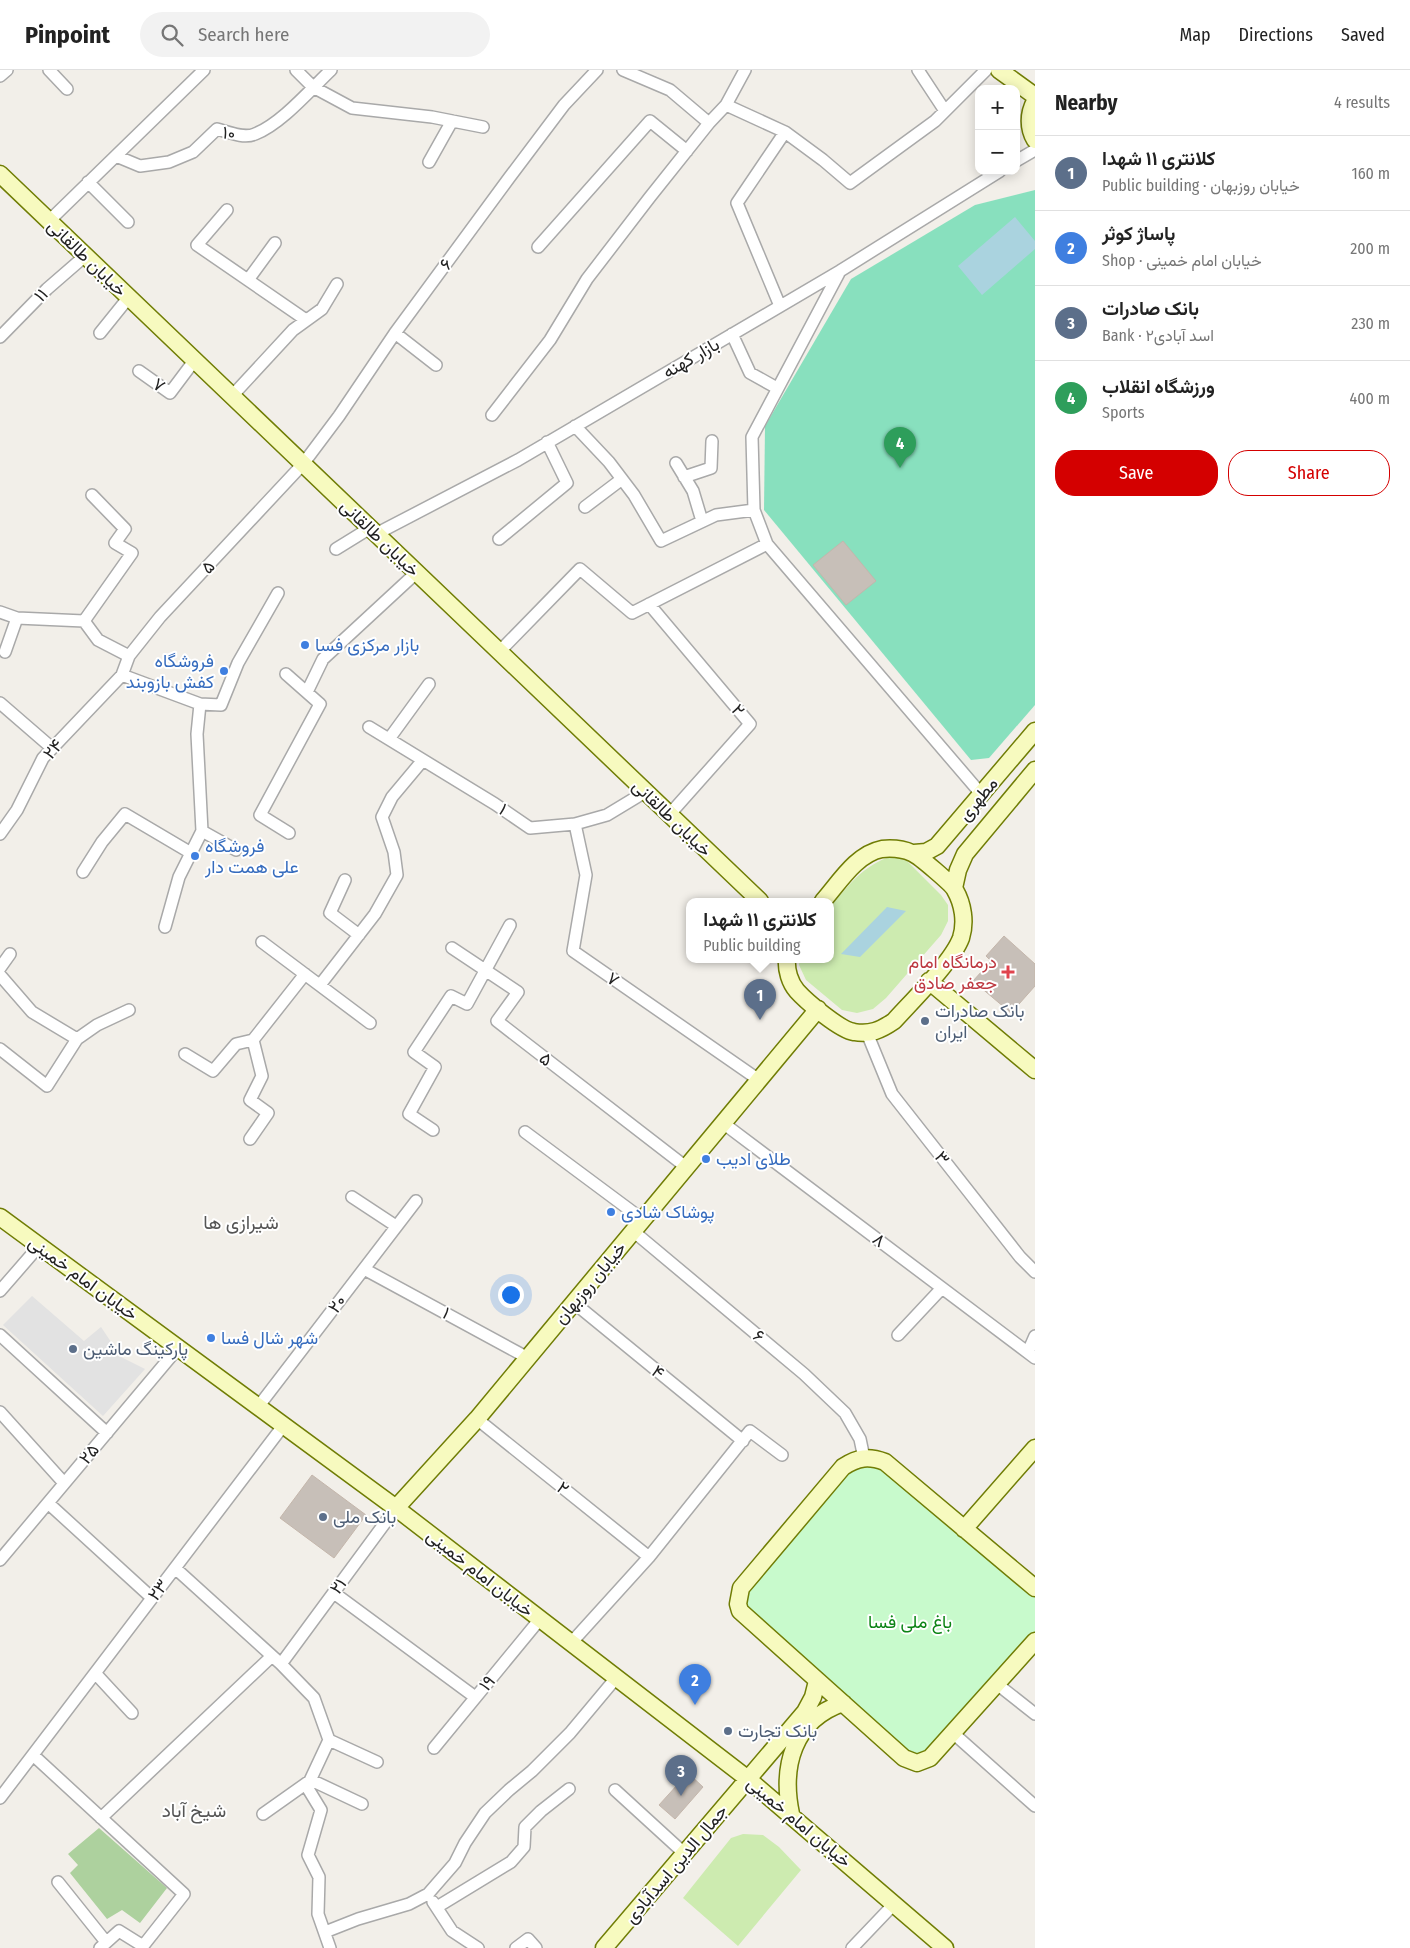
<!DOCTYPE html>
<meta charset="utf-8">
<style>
body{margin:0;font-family:"Fira Sans Condensed",Vazirmatn,sans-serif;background:#f2f2f2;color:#222}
.controls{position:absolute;right:15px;top:15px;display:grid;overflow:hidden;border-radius:10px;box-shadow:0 2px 12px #0003}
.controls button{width:45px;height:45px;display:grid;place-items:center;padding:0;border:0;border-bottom:1px solid #e0e0e0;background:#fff;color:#222;font:25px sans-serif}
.you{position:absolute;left:510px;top:1224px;width:18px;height:18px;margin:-12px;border:4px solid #fff;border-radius:50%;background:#1a73e8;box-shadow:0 0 0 8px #1a73e833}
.badge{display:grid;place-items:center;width:32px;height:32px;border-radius:50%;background:#d40000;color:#fff;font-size:16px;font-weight:700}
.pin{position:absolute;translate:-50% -41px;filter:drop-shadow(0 1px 2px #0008)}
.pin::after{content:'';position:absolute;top:26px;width:18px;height:15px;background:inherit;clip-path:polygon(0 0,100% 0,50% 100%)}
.popup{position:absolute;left:686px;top:828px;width:148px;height:65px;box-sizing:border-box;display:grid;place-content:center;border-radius:10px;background:#fff;filter:drop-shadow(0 1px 4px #0005);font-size:16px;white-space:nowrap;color:#767676}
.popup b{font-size:19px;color:#222}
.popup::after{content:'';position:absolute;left:50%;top:100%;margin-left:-10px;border:10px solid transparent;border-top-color:#fff}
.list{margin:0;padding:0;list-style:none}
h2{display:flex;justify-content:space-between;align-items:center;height:65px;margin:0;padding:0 20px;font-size:21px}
h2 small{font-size:16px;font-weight:400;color:#767676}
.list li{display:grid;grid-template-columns:32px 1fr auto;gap:15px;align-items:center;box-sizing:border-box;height:75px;padding:0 20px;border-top:1px solid #e0e0e0}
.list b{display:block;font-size:19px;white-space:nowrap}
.list p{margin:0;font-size:16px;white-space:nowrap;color:#767676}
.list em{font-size:16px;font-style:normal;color:#767676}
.actions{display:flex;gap:10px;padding:15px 20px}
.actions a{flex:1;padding:11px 0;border:1px solid #d40000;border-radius:20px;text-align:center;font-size:18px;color:#d40000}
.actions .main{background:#d40000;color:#fff}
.icon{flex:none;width:28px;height:28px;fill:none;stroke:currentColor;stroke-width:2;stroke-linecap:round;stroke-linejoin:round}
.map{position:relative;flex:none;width:1035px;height:1878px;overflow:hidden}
header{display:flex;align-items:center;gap:30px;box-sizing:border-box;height:70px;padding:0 25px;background:#fff;border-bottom:1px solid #e0e0e0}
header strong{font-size:24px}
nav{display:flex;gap:28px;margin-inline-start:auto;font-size:18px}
.search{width:350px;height:45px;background:#f2f2f2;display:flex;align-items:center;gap:12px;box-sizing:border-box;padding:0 18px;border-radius:28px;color:#767676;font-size:19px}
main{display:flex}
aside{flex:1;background:#fff}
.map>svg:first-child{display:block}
.grass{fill:#cdebb0}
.forest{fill:#add19e}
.park{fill:#c8facc}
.pitch{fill:#88e0be}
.parking{fill:#e2e2e2}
.water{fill:#aad3df}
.building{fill:#c7bfb8;stroke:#c4b6ab}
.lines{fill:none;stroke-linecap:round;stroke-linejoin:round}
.street-casing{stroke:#a9a9a9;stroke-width:14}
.secondary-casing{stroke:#707d05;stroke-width:19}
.street{stroke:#fff;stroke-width:11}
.secondary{stroke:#f7fabf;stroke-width:16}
.shop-dot{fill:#3f7fe0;stroke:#fff;stroke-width:2}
.health-dot{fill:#e0444e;stroke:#fff;stroke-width:2}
.service-dot{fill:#5c6f8a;stroke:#fff;stroke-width:2}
.labels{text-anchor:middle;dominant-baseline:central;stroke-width:4;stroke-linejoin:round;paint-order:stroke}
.street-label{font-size:18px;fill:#222;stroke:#fff}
.shop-label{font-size:18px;fill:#366cbe;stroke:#fff;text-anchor:start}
.health-label{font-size:18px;fill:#be3a42;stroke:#fff;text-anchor:end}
.service-label{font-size:18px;fill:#4e5e75;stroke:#fff;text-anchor:start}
.park-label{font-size:18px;fill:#0c8416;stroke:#fff}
.neighbourhood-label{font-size:19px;fill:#555;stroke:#fff}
</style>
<header>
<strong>Pinpoint</strong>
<div class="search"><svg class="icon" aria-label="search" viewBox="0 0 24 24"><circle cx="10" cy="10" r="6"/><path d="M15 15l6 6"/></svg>Search here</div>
<nav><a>Map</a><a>Directions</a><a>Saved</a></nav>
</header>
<main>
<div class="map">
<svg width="1035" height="1878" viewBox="0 0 1035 1878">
<rect width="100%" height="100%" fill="#f2efe9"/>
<path class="grass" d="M892,786L907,791L941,825L948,835V851L941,865L886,928L873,939L857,943L842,940L806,910L799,895V889H830V837C850,814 862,796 892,786Z
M743,1764L763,1765L779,1777L801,1800L738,1876L683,1828L731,1768Z"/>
<path class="forest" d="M99,1758L167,1818L140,1853L122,1840L107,1849L70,1803L78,1795L68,1784Z"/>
<path class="park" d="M861,1395H879L1035,1527V1563L929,1681L919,1687L908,1684L748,1541L745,1532L747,1521L847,1403Z"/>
<path class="pitch" d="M1035,120V635L989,688L971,690L764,440L765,356L851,209L975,135Z"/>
<path class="parking" d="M32,1226L84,1271L101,1257L121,1287L145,1299L103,1346L3,1255Z"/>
<path class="water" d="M1015,147L1035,171V179L982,225L958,196Z
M887,837L906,841L860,887L841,884Z"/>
<path class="building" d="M843,471L876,511L846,535L813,495Z
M1004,866L1035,894V916L1011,943L973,911L991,891L986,886Z
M312,1405L366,1445L334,1488L280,1448Z
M688,1703L703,1717L675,1749L659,1735Z"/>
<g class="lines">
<g class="street-casing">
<path id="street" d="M49,0L67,19
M296,0L313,17L352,38L432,47L483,57
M623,0L670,20L709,53
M918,0L945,41
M0,6L7,0
M726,35L785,62L823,90L850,113L935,51L986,0
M116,86L140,96L169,92L193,82L217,59C228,62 244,69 255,64C281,54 310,20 331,0
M1016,91L1035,80
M429,92L452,51
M88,112L128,152
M227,140L197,175L306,250
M49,151L204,0
M538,177L650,51L687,81
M839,203L752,367L754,440L767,474L982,725
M248,210L275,173
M780,236L737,133L785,62
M100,263L129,227
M395,263L436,295
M732,264L750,303L777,318
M0,267L47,219L85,186
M139,301L170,323L194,291
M232,326L293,260L322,239L337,214
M492,345L550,270L587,209L650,127L709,53L726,35L745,0
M575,356L609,392L634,425L661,471L716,445L754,440
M676,393L693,421L702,451
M684,407L711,398L712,371
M585,437L622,409
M376,464L518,390L840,201L1000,101
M499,469L567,413L547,372
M336,479L370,458
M649,534L750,654L669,745
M0,542L17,548L84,551L98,570L129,586
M84,551L132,483L115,473L125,459L92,425
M5,582L17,548
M499,582L580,499L632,543L767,474
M286,604L320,634L260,745L289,763
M122,605L200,634L197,664L202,761L179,807L165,857
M307,622L323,589L416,503
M0,633L52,678
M200,634L221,635L238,593L278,523
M369,657L495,734L530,758L575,754L607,745L645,722
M389,669L429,614
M575,754L586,805L573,881L759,1010
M202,761L236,780
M0,764L17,740L43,688L122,605L129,586L160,547L303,394L339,346L395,263L509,108L564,35L597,0
M83,802L102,772L125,744L191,783
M345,810L330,843L359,865
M262,872L370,953
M452,878L518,922L497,951L686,1097
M0,898L10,884
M0,905L32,942L77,969
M320,915L375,844L397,805L394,782L382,747L392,727L423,690
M867,963L892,1024L1020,1187L1035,1202
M0,979L47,1016L77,969L97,955L129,940
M185,984L213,1001L236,974L253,970
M723,1053L1035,1288
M433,1060L409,1044L435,997L414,982L451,926L467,934L510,855
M525,1062L642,1149
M250,1069L268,1043L250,1030L262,1006L253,970L305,904
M352,1127L396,1156
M633,1161L804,1304L845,1343L860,1369L864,1388
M364,1199L528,1288
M0,1221L39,1176
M573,1232L743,1371
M0,1265L107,1363
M898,1265L942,1218
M1028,1282L1035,1266
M258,1337L416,1131
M0,1342L64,1413
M477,1349L649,1487
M48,1433L152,1528
M0,1490L178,1278
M175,1498L281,1594L314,1628L329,1670L307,1717L321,1740L308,1785L319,1807L318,1844L330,1878
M334,1523L475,1627
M571,1573L649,1487L750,1361L782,1385
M281,1594L396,1438
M95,1603L132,1643
M997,1614L1035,1644
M953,1663L1035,1736
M329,1670L377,1692
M434,1678L540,1549
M33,1685L184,1824L143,1876L119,1861L100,1878
M615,1720L685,1784
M0,1728L283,1356
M263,1744L311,1710L362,1734
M101,1748L272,1586
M58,1812L106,1872
M433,1832L452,1861L478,1878
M437,1837L511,1792L524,1777L525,1757L541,1741L569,1719
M325,1862L358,1849L409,1834L428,1824L455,1793L465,1773L485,1743L509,1720L532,1701L570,1663L616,1608
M516,1878L528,1869L536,1878
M852,1878L894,1834"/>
</g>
<g class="secondary-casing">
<path id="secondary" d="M999,0L1035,26
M1035,31C1028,44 1028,58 1035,70
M0,104L760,831
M914,783L926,782L937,776L1035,661
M954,818L958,800L965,784L1035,700
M787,889C786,900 790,913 797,921C807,932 840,960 854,962C870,965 881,960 894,951C912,931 952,892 961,868C966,852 963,834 955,820C952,814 919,786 912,783C903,779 892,778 882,779C856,784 839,813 823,831
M929,911L1035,1000
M0,1147L396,1438L748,1709L945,1878
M396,1438L477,1349L818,939
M964,1459L1035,1378
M1035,1518L885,1392C869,1386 858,1387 843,1397L741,1518L738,1534L740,1541L904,1688L917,1693L930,1688L1035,1571
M791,1744C781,1697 793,1650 843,1633
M604,1878L805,1642L813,1627L817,1611"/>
</g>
<use href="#street" class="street"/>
<use href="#secondary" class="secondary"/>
</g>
<g class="shop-dot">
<circle cx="305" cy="575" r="5"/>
<circle cx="224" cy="601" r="5"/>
<circle cx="195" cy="786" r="5"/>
<circle cx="706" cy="1089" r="5"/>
<circle cx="611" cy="1142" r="5"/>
<circle cx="211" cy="1268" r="5"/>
</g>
<path class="health-dot" d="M1005.5 894.5h5v5h5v5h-5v5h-5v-5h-5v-5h5z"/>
<g class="service-dot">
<circle cx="925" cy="951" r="5"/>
<circle cx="73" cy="1279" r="5"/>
<circle cx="323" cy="1447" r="5"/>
<circle cx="728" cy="1661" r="5"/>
</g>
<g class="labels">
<g class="street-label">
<text transform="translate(229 63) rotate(6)">۱۰</text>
<text transform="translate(87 188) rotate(44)">خیابان طالقانی</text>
<text transform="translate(446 194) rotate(-54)">۶</text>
<text transform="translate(41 225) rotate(-45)">۱۱</text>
<text transform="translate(691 288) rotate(-30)">بازار کهنه</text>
<text transform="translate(159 315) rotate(34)">۷</text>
<text transform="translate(380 468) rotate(44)">خیابان طالقانی</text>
<text transform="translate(208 497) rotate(-47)">۵</text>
<text transform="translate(738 640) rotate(50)">۲</text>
<text transform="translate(53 679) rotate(-50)">۲۴</text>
<text transform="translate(978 729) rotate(-50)">مطهری</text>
<text transform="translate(503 739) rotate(34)">۱</text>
<text transform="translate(672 748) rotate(44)">خیابان طالقانی</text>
<text transform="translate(613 909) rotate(35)">۷</text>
<text transform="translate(546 989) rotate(38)">۵</text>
<text transform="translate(942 1088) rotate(52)">۳</text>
<text transform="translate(879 1170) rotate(37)">۸</text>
<text transform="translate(83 1208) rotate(36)">خیابان امام خمینی</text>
<text transform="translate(590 1213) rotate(-50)">خیابان روزبهان</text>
<text transform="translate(337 1234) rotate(-53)">۲۰</text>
<text transform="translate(446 1243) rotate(28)">۱</text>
<text transform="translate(759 1266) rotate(40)">۶</text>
<text transform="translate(658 1302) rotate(39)">۴</text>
<text transform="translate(89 1384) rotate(-50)">۲۵</text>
<text transform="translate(563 1418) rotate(39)">۲</text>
<text transform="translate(480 1503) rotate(38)">خیابان امام خمینی</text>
<text transform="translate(338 1516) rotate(-53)">۲۱</text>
<text transform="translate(158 1520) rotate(-53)">۲۳</text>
<text transform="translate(487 1613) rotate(-50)">۱۹</text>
<text transform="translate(799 1752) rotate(40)">خیابان امام خمینی</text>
<text transform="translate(676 1794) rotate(-50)">جمال الدین اسدآبادی</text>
</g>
<g class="shop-label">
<text x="315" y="575">بازار مرکزی فسا</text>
<text x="214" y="591" text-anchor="end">فروشگاه<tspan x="214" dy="21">کفش بازوبند</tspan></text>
<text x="205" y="776">فروشگاه<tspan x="205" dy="21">علی همت دار</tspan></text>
<text x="716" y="1089">طلای ادیب</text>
<text x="621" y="1142">پوشاک شادی</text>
<text x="221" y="1268">شهر شال فسا</text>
</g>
<g class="health-label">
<text x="997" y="892">درمانگاه امام<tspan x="997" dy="21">جعفر صادق</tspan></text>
</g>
<g class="service-label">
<text x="935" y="941">بانک صادرات<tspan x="935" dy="21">ایران</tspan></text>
<text x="83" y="1279">پارکینگ ماشین</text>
<text x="333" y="1447">بانک ملی</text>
<text x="738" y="1661">بانک تجارت</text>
</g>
<g class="park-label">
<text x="910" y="1552">باغ ملی فسا</text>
</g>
<g class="neighbourhood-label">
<text x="241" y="1152">شیرازی ها</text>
<text x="194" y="1740">شیخ آباد</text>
</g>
</g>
</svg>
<div class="controls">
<button>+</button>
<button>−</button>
</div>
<div class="you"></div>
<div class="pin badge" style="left:760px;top:950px;background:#5c6f8a">1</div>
<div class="popup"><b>کلانتری ۱۱ شهدا</b>Public building</div>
<div class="pin badge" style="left:695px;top:1635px;background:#3f7fe0">2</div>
<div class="pin badge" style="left:681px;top:1726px;background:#5c6f8a">3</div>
<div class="pin badge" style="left:900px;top:398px;background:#2e9e5b">4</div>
</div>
<aside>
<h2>Nearby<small>4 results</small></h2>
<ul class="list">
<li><span class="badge" style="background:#5c6f8a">1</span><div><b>کلانتری ۱۱ شهدا</b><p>Public building · خیابان روزبهان</p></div><em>160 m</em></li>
<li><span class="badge" style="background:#3f7fe0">2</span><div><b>پاساژ کوثر</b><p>Shop · خیابان امام خمینی</p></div><em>200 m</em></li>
<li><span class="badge" style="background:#5c6f8a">3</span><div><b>بانک صادرات</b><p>Bank · اسد آبادی۲</p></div><em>230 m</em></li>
<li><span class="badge" style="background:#2e9e5b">4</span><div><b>ورزشگاه انقلاب</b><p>Sports</p></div><em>400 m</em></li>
</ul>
<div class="actions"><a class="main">Save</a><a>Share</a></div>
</aside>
</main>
